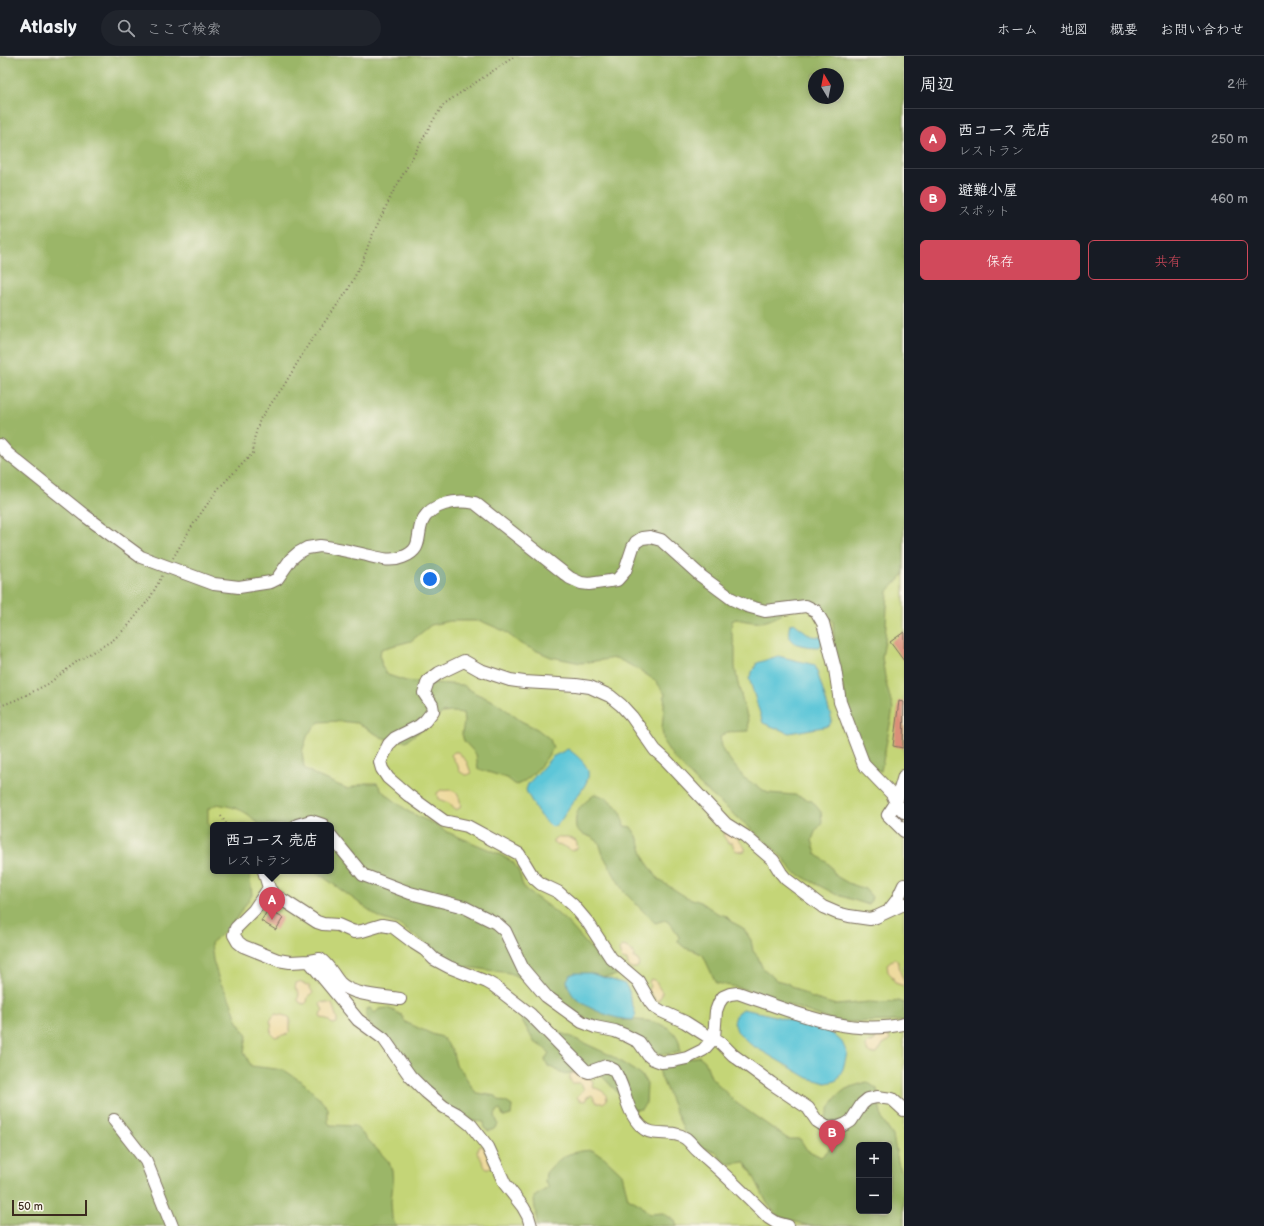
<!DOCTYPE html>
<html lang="ja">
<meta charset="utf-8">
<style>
body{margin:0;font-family:"Balsamiq Sans","Klee One",sans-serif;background:#20242c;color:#f1f3f6}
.controls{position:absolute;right:12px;bottom:12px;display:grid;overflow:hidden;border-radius:6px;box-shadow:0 2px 10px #0003}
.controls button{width:36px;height:36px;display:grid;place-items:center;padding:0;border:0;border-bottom:1px solid #363941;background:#171b24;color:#f1f3f6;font:20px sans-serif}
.compass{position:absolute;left:808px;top:12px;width:36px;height:36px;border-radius:50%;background:#171b24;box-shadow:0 2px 10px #0003;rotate:350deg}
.scale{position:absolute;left:12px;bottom:10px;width:75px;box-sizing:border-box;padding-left:4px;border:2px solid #3b2a1e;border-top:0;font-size:11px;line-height:14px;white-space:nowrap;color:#3b2a1e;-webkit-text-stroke:3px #fbf7ec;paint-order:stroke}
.you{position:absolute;left:430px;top:523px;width:14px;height:14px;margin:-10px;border:3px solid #fff;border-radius:50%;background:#1a73e8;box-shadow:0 0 0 6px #1a73e833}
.badge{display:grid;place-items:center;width:26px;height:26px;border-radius:50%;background:#d1495b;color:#fff;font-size:13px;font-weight:700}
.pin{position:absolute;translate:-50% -33px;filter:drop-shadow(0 1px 2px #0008)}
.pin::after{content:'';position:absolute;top:21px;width:14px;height:12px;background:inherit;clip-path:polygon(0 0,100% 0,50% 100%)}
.popup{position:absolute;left:210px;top:766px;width:124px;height:52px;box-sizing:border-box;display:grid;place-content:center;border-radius:6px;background:#171b24;filter:drop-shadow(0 1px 3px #0005);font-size:13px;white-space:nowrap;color:#9ea1a6}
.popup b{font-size:15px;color:#f1f3f6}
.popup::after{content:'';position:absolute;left:50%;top:100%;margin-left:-8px;border:8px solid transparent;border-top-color:#171b24}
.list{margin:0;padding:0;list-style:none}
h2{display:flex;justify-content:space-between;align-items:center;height:52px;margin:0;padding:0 16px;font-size:17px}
h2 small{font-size:13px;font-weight:400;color:#9ea1a6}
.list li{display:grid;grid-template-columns:26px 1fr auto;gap:12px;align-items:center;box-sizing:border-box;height:60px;padding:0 16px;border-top:1px solid #363941}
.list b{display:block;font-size:15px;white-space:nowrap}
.list p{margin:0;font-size:13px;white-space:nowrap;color:#9ea1a6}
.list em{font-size:13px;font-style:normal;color:#9ea1a6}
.actions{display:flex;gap:8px;padding:12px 16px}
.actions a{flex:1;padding:9px 0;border:1px solid #d1495b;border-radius:6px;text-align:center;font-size:14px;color:#d1495b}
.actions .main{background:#d1495b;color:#fff}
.icon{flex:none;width:22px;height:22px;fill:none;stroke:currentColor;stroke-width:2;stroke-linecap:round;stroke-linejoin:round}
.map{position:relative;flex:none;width:904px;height:1170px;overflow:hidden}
header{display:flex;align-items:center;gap:24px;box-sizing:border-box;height:56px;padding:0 20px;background:#171b24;border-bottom:1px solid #363941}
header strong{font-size:19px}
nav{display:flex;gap:22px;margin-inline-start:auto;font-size:14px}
.search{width:280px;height:36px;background:#20242c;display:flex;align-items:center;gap:10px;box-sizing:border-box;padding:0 14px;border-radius:22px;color:#9ea1a6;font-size:15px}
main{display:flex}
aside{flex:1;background:#171b24}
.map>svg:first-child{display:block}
.green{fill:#c4d577;stroke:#80804a;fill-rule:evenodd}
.forest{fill:#9bb668;stroke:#6b7043;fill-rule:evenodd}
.sand{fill:#eeda9e;stroke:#94825e}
.water{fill:#5dc6d8;stroke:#4c787b}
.building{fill:#da8f79}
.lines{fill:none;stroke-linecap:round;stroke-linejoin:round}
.minor-casing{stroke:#7b6e5f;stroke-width:14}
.path{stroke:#7b6e5f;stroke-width:2;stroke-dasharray:1 3;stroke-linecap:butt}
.minor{stroke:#fff;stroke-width:12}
</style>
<header>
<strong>Atlasly</strong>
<div class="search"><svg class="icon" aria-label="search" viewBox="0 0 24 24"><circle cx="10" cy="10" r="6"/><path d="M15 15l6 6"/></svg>ここで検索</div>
<nav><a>ホーム</a><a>地図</a><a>概要</a><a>お問い合わせ</a></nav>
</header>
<main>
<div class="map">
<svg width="904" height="1170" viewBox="0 0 904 1170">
<rect width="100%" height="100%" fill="#fbf7ec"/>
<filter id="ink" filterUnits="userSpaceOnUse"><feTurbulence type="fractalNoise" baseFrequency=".025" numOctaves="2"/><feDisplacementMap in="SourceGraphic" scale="8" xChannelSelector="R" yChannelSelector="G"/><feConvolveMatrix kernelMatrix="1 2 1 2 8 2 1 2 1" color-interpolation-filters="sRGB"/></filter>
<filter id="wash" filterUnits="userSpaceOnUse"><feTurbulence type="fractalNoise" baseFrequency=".012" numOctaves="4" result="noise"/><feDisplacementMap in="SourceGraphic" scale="16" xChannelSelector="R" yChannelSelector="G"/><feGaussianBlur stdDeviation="0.9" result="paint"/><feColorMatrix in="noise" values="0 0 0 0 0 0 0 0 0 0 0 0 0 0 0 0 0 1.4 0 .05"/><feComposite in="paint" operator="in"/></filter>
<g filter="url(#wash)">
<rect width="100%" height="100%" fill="#f3edd7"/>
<path class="green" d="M904,466V1170H369L230,1022L153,743L378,537ZM213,769H331V815H213ZM859,1089H889V1155H859Z"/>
<path class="forest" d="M0,0H904V518L888,535L885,585L882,601L886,627L893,653L881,715L873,713L854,677L835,600L833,565L815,550L801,544L785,545L782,558C763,569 756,567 736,563L732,565L731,573L735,593V611L738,628L748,664L749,675L727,676L720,681L723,695L744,722L768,737L795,739L812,745L821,756L822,767L815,776L812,784L816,798L829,808L836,820L848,827L865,833L872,841L869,849L835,838L792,815L785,804L772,791L700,729L674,702L664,687L662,673L665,638L656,625L636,612L616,602L581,607L551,601L521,588L504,575L481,565H449L431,569L411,585L381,593L380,600L382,611L388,619L406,625L463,629L475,637L497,647L521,665L537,673L550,683L553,692C546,704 530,725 516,729L507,722L478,713L476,698L464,685L462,678L464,666L463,657L453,656L442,657L430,668L406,685L387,683L381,681L357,667L339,665L319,666L308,678L302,696L304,712L317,720L348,733L365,727H377L382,735L409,756L434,768L447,776L497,797L513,806L519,816L523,830L526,834C539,844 553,853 566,865C576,875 585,887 595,897C602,905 612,909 617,919C606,922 601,921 590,917L622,964C644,963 682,965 680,996C668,999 660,999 648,994L585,962L530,927L510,917L459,910L442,902L423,885L398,868L380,862L315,815H331V769H259C245,753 237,752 217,748L208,753V767L213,776V815H245L250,821L252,839L231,870L211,887L213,904L219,924L231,946L237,964L247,980L244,996L251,1010L284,1014L305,1028L328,1052V1066L330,1069L355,1070L389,1106L392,1115L393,1128L391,1145L392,1162L396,1170H0ZM814,18H838V42H814Z
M595,738C605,740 616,748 621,757C623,761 623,766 624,770L631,771L637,780L645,804L659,824L686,841L701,846L717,857L726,860L732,866L743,872L751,884L753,895L758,901L762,911L776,924L787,927L812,942L836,949L869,946L886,947L899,945L904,947V965L837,966L745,933L716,927L703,899L695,895L685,892L678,886L679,881L672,869L665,864L655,867L624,836L603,799L599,786L591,781L583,778L576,773C574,752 580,751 595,738Z
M370,952L375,957L379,953L388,952L402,959L405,966L432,978L442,981L452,993L456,1009L462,1015L473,1033L477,1037L496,1040L500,1045L506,1046L512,1050L511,1059L504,1061L500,1054H498L495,1059L498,1068L494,1073L489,1075L485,1073L484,1066L474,1065L446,1050L369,967L366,960V953Z
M521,957L546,972L569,980L610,999L641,1019L647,1027L646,1047L641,1053L634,1054L601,1019H588L578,1015L565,1018L548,1010L545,1003L549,997L542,990L534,986L522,964Z
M699,1000L705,1005L711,1021L735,1046L788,1083H800L807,1094L821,1101L834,1089L823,1076C825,1060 831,1042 846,1033C852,1030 861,1028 867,1026L877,1033L882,1064L893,1080L898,1106L904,1122V1170H809L777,1160L767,1147L751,1115L744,1106L729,1108L722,1104L715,1095L698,1091L684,1075L661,1021L659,1012L664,1009ZM859,1089H889V1155H859Z
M592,1094L604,1101L622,1118L628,1142L641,1149L649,1158L663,1157L675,1165L677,1170H537C537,1160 534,1151 534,1141L549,1131L545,1127L546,1117C562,1099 568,1096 592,1094Z"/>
<path class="sand" d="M454,696H458L467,706L471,717C466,721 464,718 459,715L458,710L451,699Z
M441,734C446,735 447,734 451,734C458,734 462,747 460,752L455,754L449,747L438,743L437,737Z
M729,776L735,778L738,783L745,792V795L741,796L735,794L732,787H728L723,779L724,777Z
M557,781H567L576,785L578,792L572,795L564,790L556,789L553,786V784Z
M623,890C629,892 634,895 634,902L638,904L639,907L638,911L635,912H630L628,909L627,904L622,903L619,894Z
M896,903C901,908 898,912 901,918C903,923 904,924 904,930L895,927L892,920L888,916L887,908L892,904Z
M651,923L655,924L658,930L662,936V939L657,946L648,933L650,931L649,926Z
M299,926L309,930L313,937L308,941L307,946L305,948L300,947L298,944L299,937L295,932L296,927Z
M322,946L332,948L337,962V967L332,968L327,963L321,962L320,960L323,955L320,948Z
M277,958L286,960L290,962V975L287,978L275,981L271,977L272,971L270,965L274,959Z
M882,976L887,977L890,984L883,988L877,998C872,999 862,993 868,987C870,986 873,986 875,984L876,978Z
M572,1017L580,1018L583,1022H586L591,1023L593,1026L592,1030C600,1035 606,1034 607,1044L603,1047H597L592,1039L587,1041L585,1045L579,1044L577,1041L584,1033L580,1027H572L570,1024V1019Z
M480,1090H483L492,1112H487C482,1109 482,1102 477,1096Z"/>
<path class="water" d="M794,567L811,580L821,581L822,586L820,591C813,591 795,590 791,584C787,580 789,573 790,568Z
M778,600L815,609L832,664L829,670L789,677L763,667L749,622L757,607Z
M568,693C600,716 589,724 570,750C564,758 562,767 552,771L540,760L527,737L526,734L528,728L552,701Z
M575,917H590L625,928L629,935L630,942L636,959L633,964C616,964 590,954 577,943C572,940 567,930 567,924L570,919Z
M742,953L763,957L824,973L834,979L842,986L847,997L843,1013L836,1025L826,1027L808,1022L750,988L737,975L734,966L737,957Z"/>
<g id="blocks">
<path class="building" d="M904,576V605L890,586Z
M899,645L904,646L903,692L893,690Z
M268,854L283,862L276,874L261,865Z"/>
</g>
</g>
<g filter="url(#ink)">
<use href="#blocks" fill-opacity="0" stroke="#7b6e5f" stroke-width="1"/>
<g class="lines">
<g class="minor-casing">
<path id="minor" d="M0,389L8,398L84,459L141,501L214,528L239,531L271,526L277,523L291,503L298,497L307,492L320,490C334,492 348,495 362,498C376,501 389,507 403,501C423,493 416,482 422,466C430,447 457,443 475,447L570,522L581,527L589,528L617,524L625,515L633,491L636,486L642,482L650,481L661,484L701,520L732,543L747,550L765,555L806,550L816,555L823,567L835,613L840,646L864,709L892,738L896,747L904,756
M904,720L896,747L888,759L904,775
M297,769L311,765L323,769
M331,780L363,819L410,837L464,851L496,867L505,875L523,913L546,940L582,966L595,971L615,975L627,980L639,986L648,999L653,1003L661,1006L673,1005L687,1002L703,994L714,982L716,955L719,947L723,941L730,938L738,937C791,955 847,981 904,968
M264,815L269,832L274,839L283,844L317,866L323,868L338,869L354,876L362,875L382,869L393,871L414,887L425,894L434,903L449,911L487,926L494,930L530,958L586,1015L589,1016L606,1010L614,1014C626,1032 625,1055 642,1071C653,1082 672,1073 685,1082C690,1085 693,1091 698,1095C723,1116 746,1139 769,1162L777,1167L788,1170
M269,832L254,854L236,872L234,879L238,886L243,890L278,904L290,906L309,905L320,903C329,909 333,919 340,927C353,940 383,940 400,943
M904,848L876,861L870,863L849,860L837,857L823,851L786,823L781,817L773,804L745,780L726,768L666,704L655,694L632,661L621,649L610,640L590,631L576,629L524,626L510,624L480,614L464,605L439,617L428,625L424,637L432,649L433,655L425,665L419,670L395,682L389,688L380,706L382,713L388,722L408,739L444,765L467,770L519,798L533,821L541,828L558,836L573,849L589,868L611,902L638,925L650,946L654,951L661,955L685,966L707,980L714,982L720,986L733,999L771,1027L808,1052L817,1065L828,1072L838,1071L846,1068L851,1065L862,1048L868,1043L877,1041L892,1043L904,1054
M890,853L897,844L904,829
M309,905L358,964L384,983L410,1020L426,1036L444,1051L457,1058L471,1069L488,1091L505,1128L523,1151L528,1160L531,1170
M114,1064L146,1105L172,1170"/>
</g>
<path class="path" d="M173,502L194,467L218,433L253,397L254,383L260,363L283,331L308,289L348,234L363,204L371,182L392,138L434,63L444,48L515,0
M0,650L16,644L48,628L79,604L113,584L128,570L150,542L162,520
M221,760L227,769"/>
<use href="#minor" class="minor"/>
</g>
</g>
</svg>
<div class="controls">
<button>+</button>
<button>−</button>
</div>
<svg class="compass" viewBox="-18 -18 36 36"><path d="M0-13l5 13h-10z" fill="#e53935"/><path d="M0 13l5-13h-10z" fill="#9ea1a6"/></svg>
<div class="scale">50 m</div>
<div class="you"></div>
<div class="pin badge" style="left:272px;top:864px">A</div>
<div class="popup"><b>西コース 売店</b>レストラン</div>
<div class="pin badge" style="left:832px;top:1097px">B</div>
</div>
<aside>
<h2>周辺<small>2件</small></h2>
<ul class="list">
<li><span class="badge">A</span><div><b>西コース 売店</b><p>レストラン</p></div><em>250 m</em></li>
<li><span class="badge">B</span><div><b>避難小屋</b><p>スポット</p></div><em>460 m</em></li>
</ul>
<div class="actions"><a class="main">保存</a><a>共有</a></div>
</aside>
</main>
